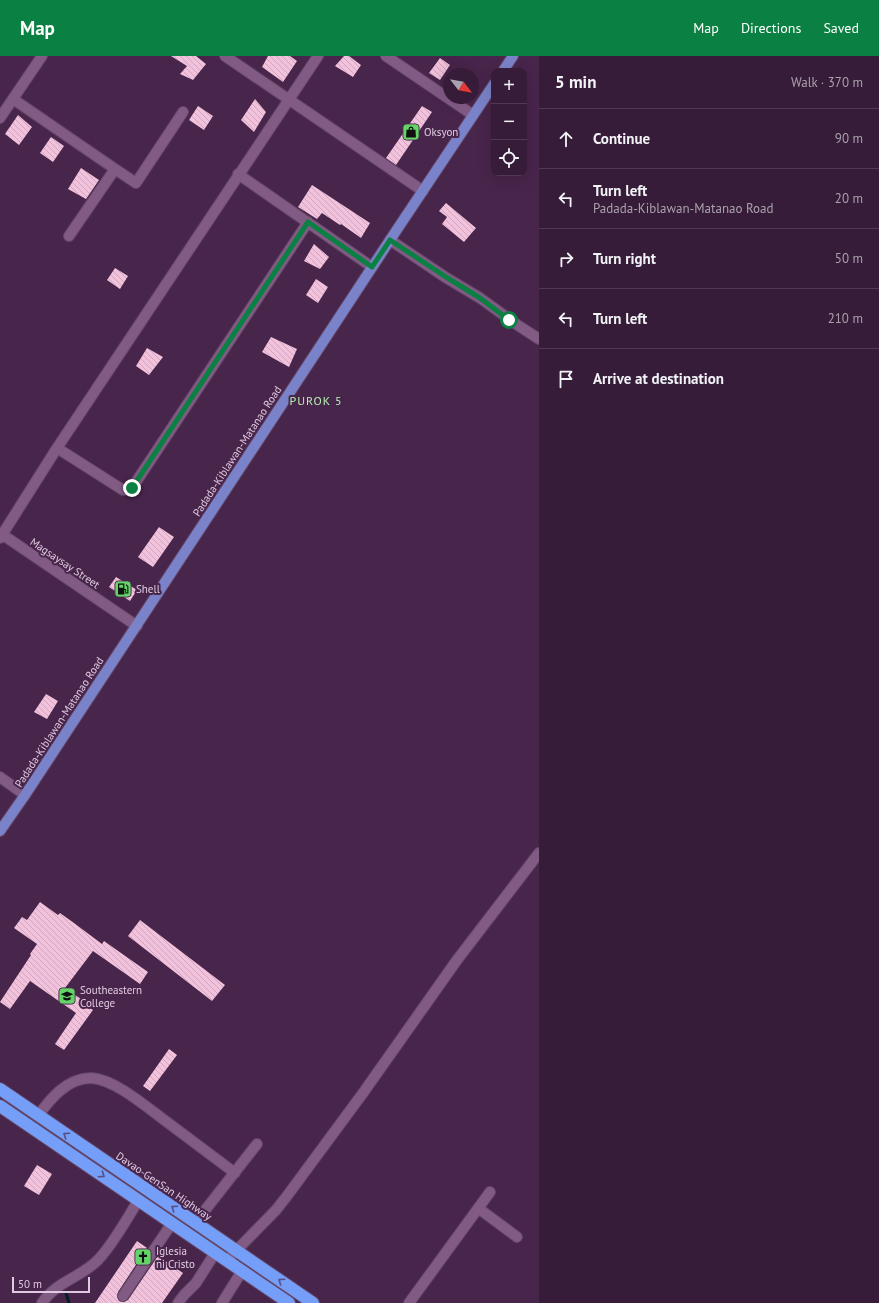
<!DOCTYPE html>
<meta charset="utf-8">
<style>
body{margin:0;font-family:"PT Sans",sans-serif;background:#3d2540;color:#f1f3f6}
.controls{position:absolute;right:12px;top:12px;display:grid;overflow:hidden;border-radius:8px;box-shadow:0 4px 16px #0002}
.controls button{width:36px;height:36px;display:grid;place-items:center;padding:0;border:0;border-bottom:1px solid #503a53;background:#361c38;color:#f1f3f6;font:20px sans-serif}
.compass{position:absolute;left:443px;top:12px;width:36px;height:36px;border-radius:50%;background:#361c38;box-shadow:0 4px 16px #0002;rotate:121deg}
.scale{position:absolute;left:12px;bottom:10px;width:78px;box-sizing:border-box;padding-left:4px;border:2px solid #e0cae1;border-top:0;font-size:11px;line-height:14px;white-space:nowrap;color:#e0cae1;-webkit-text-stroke:3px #48254b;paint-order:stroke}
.stop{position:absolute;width:12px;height:12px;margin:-9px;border:3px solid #0b8043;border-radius:50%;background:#fff}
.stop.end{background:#0b8043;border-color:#fff;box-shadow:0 1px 4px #0008}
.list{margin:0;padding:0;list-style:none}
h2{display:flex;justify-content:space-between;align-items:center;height:52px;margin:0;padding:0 16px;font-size:17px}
h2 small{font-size:13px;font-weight:400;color:#aaa1ae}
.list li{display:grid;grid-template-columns:26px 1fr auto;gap:12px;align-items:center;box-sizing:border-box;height:60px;padding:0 16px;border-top:1px solid #503a53}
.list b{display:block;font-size:15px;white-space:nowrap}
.list p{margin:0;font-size:13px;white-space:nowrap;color:#aaa1ae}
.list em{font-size:13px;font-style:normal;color:#aaa1ae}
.icon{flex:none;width:22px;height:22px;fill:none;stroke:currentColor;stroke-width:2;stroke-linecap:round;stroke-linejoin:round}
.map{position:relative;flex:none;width:539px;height:1247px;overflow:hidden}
header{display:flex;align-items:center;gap:24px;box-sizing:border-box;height:56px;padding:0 20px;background:#0b8043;color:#fff}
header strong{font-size:19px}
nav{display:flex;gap:22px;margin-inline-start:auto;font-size:14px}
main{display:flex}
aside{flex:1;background:#361c38}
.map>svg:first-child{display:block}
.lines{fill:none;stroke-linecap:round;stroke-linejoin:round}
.stream{stroke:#051f22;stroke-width:3}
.building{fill:url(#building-back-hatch)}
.minor-casing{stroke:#634466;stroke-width:12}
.major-casing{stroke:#634466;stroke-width:12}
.highway-casing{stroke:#634466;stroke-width:14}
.minor{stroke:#825b85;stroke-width:10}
.major{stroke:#7a83c9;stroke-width:10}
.highway{stroke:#749ef7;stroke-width:12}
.oneway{stroke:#574f87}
.route{stroke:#0b8043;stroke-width:5}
.labels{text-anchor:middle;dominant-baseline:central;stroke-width:4;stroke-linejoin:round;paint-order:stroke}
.poi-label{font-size:11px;fill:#e0cae1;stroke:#48254b;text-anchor:start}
.street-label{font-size:11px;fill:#e0cae1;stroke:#48254b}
.neighbourhood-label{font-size:12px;letter-spacing:1px;fill:#b5efb3;stroke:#48254b}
</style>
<header>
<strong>Map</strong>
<nav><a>Map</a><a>Directions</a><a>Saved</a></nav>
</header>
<main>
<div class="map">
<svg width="539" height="1247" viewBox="0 0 539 1247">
<defs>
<pattern id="building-back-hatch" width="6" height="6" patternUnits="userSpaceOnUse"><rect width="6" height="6" fill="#f2c2dc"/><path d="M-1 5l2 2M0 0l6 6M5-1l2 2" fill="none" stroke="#cfa7be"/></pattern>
</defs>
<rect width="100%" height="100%" fill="#48254b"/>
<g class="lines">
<path class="stream" d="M66,1237L69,1247"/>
</g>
<path class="building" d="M171,0H196L206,8L193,24L180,18L187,10Z
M268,0H290L297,5L283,26L262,11Z
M344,0H349L361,9L353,21L335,10Z
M440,2L450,9L440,24L429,17Z
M255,43L266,56L254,76L241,64Z
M198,50L213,60L204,74L189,64Z
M422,50L432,56L396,109L386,102Z
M18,59L32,71L19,89L5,78Z
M51,81L64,90L53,106L40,97Z
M81,112L99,124L86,143L68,133Z
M312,129L370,167L361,182L341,168L340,169L322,157L317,163L298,151Z
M446,147L476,172L464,186L442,168L447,161L439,155Z
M314,188L329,201L320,213L304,205Z
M115,212L128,220L120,233L107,224Z
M316,223L328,231L318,247L306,239Z
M271,281L297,293L289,311L262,296Z
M147,292L163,301L149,319L136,310Z
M159,471L174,481L153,511L138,501Z
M116,521L137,534L130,545L109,531Z
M46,638L58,645L47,663L34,656Z
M40,846L58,859L60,857L74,867L102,888L104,885L148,916L140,928L93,895L65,932L84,945L82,947L93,954L64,994L55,988L76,957L30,925L10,953L0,946L31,899L30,898L37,888L14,872L22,861L27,864Z
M140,864L225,929L212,945L128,880Z
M169,993L177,999L150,1035L143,1030Z
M37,1109L52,1118L39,1139L24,1130Z
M137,1185L147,1192L118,1236L117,1240L119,1245L123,1246L128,1244L158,1200L183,1217L162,1247H95Z"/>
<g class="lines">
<g class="minor-casing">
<path id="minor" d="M225,0L423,135
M386,0L473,59
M13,43L115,113L69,180
M0,62L42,0
M115,113L136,127L183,56
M238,118L372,211
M390,184L445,221L480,242L519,270L539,283
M57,392L123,434H128L132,432L308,166
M0,477L137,570
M0,482L57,392L318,0
M0,721L25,739
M38,1060C50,1043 67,1022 91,1022C116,1023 151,1055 171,1069C192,1085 214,1101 235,1117
M478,1152L517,1181
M195,1167L257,1088
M232,1199L276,1154L287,1140L363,1037L457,904L539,797
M123,1240L172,1167
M42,1247C57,1225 80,1222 98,1204C114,1187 126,1164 138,1145
M178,1247L184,1239L196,1227L215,1197
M222,1247L242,1215
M409,1247L490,1136"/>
</g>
<g class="major-casing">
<path id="major" d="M503,15L513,0
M0,775L25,739L390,184L494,28"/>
</g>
<g class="highway-casing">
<path id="highway" d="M0,1033L313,1247
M0,1050L289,1247"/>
</g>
<use href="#minor" class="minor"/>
<use href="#major" class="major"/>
<use href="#highway" class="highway"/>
</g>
<defs><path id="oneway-chevron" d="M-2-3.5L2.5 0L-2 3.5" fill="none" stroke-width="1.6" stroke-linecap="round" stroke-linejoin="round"/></defs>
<g class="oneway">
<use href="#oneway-chevron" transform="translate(66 1079) rotate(-146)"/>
<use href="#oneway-chevron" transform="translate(102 1119) rotate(34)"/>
<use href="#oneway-chevron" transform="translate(174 1152) rotate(-146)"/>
<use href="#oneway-chevron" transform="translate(281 1225) rotate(-146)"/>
</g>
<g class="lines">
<path class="route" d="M132,432L308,166L372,211L390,184L446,221L480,242L509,264"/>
</g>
<defs>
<g id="shop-square" transform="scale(0.9)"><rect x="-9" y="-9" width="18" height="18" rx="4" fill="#64d468" stroke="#48254b"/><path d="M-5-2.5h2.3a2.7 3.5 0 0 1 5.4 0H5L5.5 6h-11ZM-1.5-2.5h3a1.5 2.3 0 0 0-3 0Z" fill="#111"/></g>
<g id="fuel-square" transform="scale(0.9)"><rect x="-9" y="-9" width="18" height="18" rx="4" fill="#64d468" stroke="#48254b"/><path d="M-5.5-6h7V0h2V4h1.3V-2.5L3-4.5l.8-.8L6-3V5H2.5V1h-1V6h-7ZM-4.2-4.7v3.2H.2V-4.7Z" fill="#111"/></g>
<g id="university-square" transform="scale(0.9)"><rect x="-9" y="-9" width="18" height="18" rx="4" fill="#64d468" stroke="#48254b"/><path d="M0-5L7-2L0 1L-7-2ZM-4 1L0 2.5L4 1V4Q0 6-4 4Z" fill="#111"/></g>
<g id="church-square" transform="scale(0.9)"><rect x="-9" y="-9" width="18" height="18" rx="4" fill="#64d468" stroke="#48254b"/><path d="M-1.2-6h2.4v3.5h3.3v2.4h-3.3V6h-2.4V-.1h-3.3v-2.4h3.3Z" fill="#111"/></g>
</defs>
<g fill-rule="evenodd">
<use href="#shop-square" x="411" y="76"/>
<use href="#fuel-square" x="123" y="533"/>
<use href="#university-square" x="67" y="940"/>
<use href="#church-square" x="143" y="1201"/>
</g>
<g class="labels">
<g class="poi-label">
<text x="424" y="76">Oksyon</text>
<text x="136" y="533">Shell</text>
<text x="80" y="934">Southeastern<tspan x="80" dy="13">College</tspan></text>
<text x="156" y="1195">Iglesia<tspan x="156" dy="13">ni Cristo</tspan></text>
</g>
<g class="street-label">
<text transform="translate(237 395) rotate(-57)">Padada-Kiblawan-Matanao Road</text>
<text transform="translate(65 507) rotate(34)">Magsaysay Street</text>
<text transform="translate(59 666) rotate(-57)">Padada-Kiblawan-Matanao Road</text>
<text transform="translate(164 1130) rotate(34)">Davao-GenSan Highway</text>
</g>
<g class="neighbourhood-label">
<text x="316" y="344">PUROK 5</text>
</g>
</g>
</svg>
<div class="controls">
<button>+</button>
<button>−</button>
<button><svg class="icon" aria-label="locate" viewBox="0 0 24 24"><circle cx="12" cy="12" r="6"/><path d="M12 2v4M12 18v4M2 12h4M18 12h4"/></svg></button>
</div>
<svg class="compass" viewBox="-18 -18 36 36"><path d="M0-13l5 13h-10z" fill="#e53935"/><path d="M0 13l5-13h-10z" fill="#aaa1ae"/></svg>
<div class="scale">50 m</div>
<div class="stop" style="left:509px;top:264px"></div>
<div class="stop end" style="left:132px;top:432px"></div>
</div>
<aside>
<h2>5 min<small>Walk · 370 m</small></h2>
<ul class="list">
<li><svg class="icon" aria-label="ahead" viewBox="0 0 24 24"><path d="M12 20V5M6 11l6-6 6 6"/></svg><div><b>Continue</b></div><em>90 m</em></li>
<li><svg class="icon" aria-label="left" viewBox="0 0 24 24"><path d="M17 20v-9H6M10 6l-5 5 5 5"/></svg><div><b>Turn left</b><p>Padada-Kiblawan-Matanao Road</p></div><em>20 m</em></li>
<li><svg class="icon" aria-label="right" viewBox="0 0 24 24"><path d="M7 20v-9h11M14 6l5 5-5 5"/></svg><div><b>Turn right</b></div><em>50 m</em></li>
<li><svg class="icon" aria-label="left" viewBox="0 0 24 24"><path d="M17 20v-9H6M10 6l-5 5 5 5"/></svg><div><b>Turn left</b></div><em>210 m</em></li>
<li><svg class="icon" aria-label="arrive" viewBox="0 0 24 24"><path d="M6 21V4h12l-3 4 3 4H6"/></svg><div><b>Arrive at destination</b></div></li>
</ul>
</aside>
</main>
